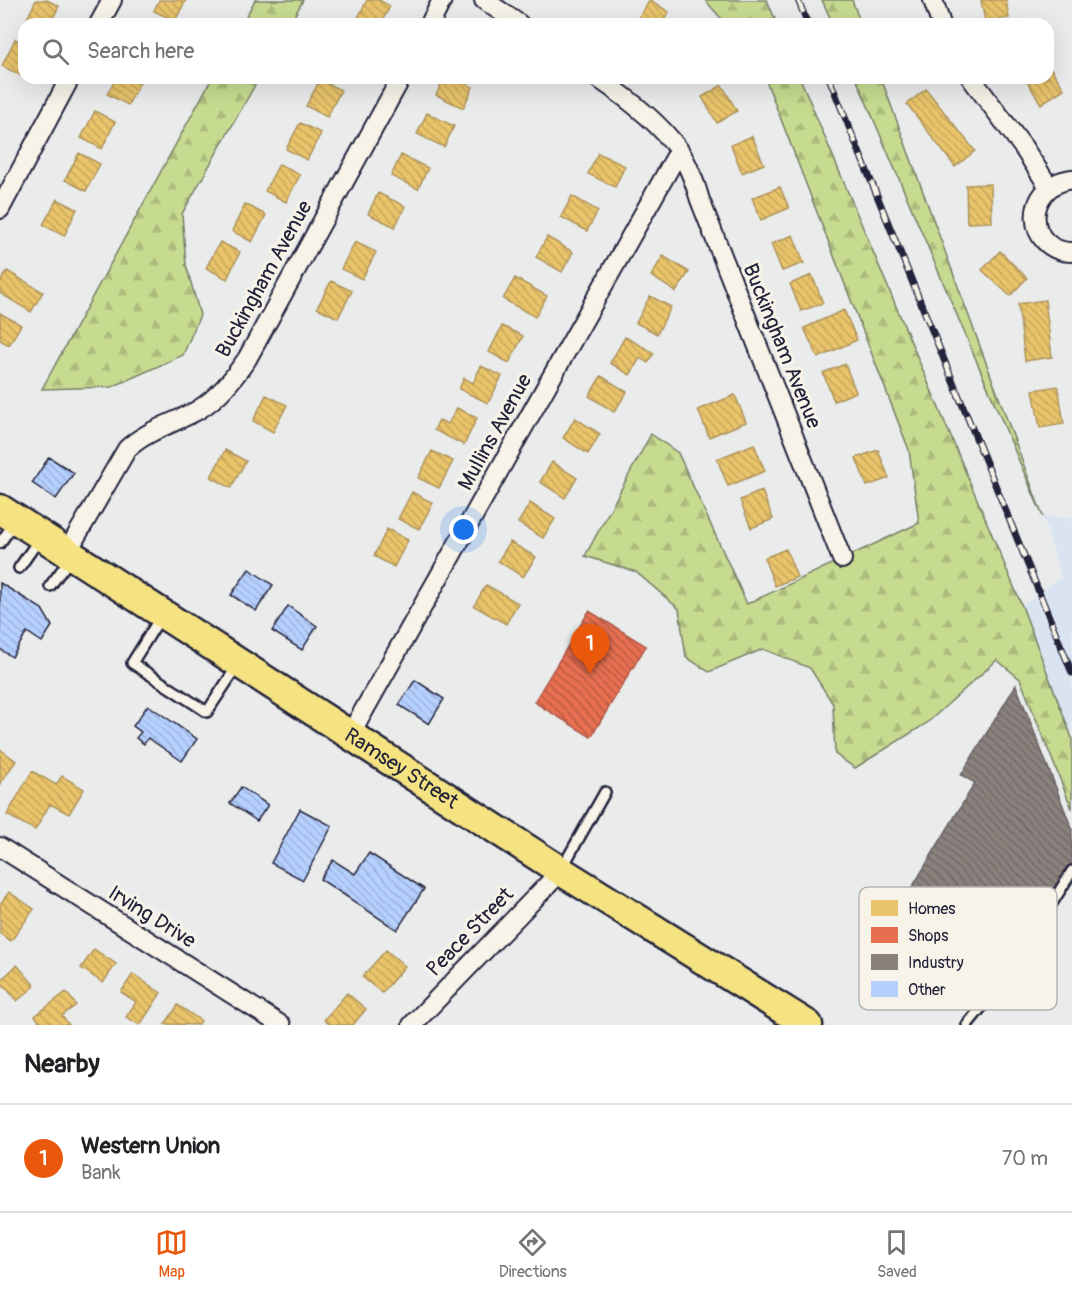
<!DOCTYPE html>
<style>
body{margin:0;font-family:Pangolin,sans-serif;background:#f2f2f2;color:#202124}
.you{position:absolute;left:464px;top:530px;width:21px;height:21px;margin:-15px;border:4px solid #fff;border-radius:50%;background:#1a73e8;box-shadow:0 0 0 9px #1a73e833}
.badge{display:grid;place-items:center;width:39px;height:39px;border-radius:50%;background:#ea580c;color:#fff;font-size:20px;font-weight:700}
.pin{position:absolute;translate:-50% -50px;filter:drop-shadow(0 2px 3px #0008)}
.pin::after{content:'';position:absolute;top:32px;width:21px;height:18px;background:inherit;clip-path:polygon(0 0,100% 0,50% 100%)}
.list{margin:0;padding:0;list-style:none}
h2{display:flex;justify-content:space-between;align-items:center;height:78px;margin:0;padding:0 24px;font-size:26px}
h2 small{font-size:20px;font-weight:400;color:#757577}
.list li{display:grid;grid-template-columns:39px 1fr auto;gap:18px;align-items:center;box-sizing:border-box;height:108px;padding:0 24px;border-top:2px solid #e0e0e0}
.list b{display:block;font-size:22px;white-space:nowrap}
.list p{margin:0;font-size:20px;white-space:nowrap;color:#757577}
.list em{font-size:20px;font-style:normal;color:#757577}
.icon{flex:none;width:33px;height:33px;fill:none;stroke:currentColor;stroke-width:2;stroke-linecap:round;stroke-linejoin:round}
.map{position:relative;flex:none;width:1072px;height:1025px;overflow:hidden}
.search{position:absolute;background:#fff;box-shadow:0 6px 24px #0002;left:18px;right:18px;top:18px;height:66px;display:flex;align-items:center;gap:15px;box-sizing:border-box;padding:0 21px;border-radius:18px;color:#757577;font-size:22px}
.sheet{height:186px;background:#fff}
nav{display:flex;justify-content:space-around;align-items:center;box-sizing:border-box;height:84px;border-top:2px solid #e0e0e0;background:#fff;font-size:16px;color:#757577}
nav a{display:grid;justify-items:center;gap:3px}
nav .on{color:#ea580c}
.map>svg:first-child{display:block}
.built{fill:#dae4f1}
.forest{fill:url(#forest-firs);stroke:#747e66;stroke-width:1.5}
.homes{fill:url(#homes-back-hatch);stroke:#ad935c;stroke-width:1.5}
.shops{fill:url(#shops-back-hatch);stroke:#ac584a;stroke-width:1.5}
.industry{fill:url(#industry-back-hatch);stroke:#6b6468;stroke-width:1.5}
.building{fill:url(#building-back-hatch);stroke:#22223b;stroke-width:1.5}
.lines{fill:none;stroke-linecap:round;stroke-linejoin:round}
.lane-casing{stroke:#22223b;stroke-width:14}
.street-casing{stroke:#22223b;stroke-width:22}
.primary-casing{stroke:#22223b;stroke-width:33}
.lane{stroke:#f7f3e8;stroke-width:9}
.street{stroke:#f7f3e8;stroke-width:18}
.primary{stroke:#f5e382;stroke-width:28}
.rail-casing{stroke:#22223b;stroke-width:7}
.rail{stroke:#f7f3e8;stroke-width:4.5;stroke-dasharray:14;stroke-linecap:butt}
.labels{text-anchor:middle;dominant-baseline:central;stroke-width:6;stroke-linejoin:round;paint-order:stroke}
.street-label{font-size:21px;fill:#22223b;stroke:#f7f3e8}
.key{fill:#f7f3e8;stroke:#b7b4b4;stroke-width:1.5}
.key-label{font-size:16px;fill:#22223b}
</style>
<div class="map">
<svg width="1072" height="1025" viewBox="0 0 1072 1025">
<defs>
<pattern id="forest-firs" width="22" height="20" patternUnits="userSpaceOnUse" patternTransform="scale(1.5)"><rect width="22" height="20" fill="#c7db90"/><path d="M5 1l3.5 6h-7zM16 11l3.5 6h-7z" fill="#abbc7d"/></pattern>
<pattern id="homes-back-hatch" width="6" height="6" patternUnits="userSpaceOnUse" patternTransform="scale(1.5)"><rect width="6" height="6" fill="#e9c46a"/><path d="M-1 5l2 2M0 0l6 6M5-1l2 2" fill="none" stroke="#c8a85d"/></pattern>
<pattern id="shops-back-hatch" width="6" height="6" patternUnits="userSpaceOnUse" patternTransform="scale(1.5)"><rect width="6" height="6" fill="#e76f51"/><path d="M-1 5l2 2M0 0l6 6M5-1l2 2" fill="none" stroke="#bb5b44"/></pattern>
<pattern id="industry-back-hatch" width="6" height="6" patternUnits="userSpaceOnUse" patternTransform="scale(1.5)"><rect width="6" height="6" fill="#8a817c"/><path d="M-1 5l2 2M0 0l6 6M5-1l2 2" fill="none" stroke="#706967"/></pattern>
<pattern id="building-back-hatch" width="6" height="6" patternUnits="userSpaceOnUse" patternTransform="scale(1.5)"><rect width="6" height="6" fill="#b6d0fe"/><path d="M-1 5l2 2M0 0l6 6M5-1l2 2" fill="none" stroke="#9cb2db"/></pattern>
</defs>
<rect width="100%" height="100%" fill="#eaecec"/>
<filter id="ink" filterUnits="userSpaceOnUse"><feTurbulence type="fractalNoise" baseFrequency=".0167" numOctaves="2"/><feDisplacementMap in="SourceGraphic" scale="12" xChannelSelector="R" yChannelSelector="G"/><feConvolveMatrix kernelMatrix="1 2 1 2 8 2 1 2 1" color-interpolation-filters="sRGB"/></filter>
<g filter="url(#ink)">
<path class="built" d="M1043,517H1072V738L1022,606L1061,577Z"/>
<path class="forest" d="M255,0H303L290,24H242Z
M705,0H767L777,24H726Z
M822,0H852L861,24H833Z
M212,78H259L182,214L186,265L200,315L183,355L112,387L42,389Z
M765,78H800L1022,606L1072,738V809L1020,679L997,660L927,723L855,768L835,754L833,704L810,668L763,649L709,672L686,657L679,609L636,572L585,556L651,434L678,453L747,604L919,523L909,450Z
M856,78H881L1043,517Z"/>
<path class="homes" d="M36,0H47L59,6L50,24L25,23Z
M159,0H186L175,21L154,11Z
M367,0H379L390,6L381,24H360L356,22Z
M650,0L669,12L661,24H634Z
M981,0H1006L1009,18L985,22Z
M15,39L24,44L22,76L2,66Z
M1048,64L1064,89L1041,104L1025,78H1048Z
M116,78H142L128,105L107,94Z
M444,78H455L473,87L463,108L436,95Z
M320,80L341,90L327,117L306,106Z
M722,85L737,111L717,123L702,97Z
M926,89L975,151L955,167L907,104Z
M95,111L115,122L102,149L81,138Z
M427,113L454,126L444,147L417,134Z
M300,123L321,133L307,160L286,149Z
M752,136L764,164L742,173L731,145Z
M79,153L100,164L86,191L65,180Z
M598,153L625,166L615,187L588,174Z
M401,155L428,168L418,189L391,176Z
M279,164L300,175L286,202L265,191Z
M991,184L992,222L967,223L966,185Z
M780,187L789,208L761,220L752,198Z
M378,193L405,206L395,227L368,214Z
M572,196L598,211L587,231L561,217Z
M57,199L77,209L64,236L43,225Z
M245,204L266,215L252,242L232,231Z
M793,235L804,263L782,271L771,244Z
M547,237L573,252L562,272L536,257Z
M220,242L240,252L227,279L206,268Z
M355,242L376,252L362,279L341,269Z
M1000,251L1027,278L1010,296L982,270Z
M663,256L689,272L676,292L651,276Z
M7,271L43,292L31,312L0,293V282Z
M812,275L823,303L801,311L790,284Z
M515,278L547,296L535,317L503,299Z
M331,281L352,291L338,318L317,308Z
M650,296L671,307L657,334L636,323Z
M1045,300L1052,357L1025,361L1018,304Z
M844,310L857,340L818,358L804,328Z
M0,313L21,325L9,345L0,340Z
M502,326L523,336L509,363L489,352Z
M625,337L654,353L648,363L640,358L630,375L610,363Z
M845,364L856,392L834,401L823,373Z
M481,366L502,376L488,403L459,389L464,378L473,383Z
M601,376L627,392L614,412L589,396Z
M1058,386L1064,424L1040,428L1033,390Z
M266,395L287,405L273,432L253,421Z
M735,395L746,422L709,437L698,410Z
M457,408L477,418L464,445L434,430L439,420L448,424Z
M575,418L600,434L588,454L563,438Z
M754,444L765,471L728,486L717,459Z
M225,450L246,461L231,488L211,477Z
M878,450L889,478L867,486L856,458Z
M432,451L453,461L439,488L418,478Z
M552,462L577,478L565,498L540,482Z
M762,491L773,519L751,528L740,500Z
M412,492L433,503L419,529L398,519Z
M530,503L555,519L543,538L518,523Z
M387,529L408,540L394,567L374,556Z
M510,542L536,557L523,577L498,561Z
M786,549L797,577L775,586L764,558Z
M486,585L518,603L506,624L474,606Z
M0,749L16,761L0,784Z
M32,771L56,785L62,776L84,789L69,814L50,804L35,830L7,815Z
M9,892L34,909L11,941L0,934V904Z
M94,949L116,964L103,983L81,968Z
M386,950L405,966L382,993L362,977Z
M17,965L35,986L17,1001L0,981Z
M133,974L161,993L140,1025L126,1017L136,1002L121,992Z
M66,992L76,1005L62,1016L69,1025H42L35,1016Z
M347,993L366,1009L353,1025H330L324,1020Z
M178,1005L201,1021L198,1025L165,1024Z"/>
<path class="shops" d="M589,611L646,646L591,737L534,702Z"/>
<path class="industry" d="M1016,685L1072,829V862L1038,918L1003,896L949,986L878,944L975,783L961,775Z"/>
<path class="building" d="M49,457L74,473L56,499L32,483Z
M249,569L273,585L256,611L231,595Z
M0,583L42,609L52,626L42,642L27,632L12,657L0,649Z
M288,606L317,626L302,650L272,631Z
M415,680L444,699L429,724L399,705Z
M148,705L197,739L182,761L148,738L144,744L136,738L141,732L133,726Z
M241,787L268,805L257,821L230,803Z
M300,809L332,826L303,880L271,863Z
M369,853L424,889L397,930L320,879L333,860L355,874Z"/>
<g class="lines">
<g class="lane-casing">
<path id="lane" d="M0,543L14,523
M19,568L40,538
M50,586L70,559
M160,618L132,663L207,712L238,665
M562,868L605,792
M967,1025L1006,977L1072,871"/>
</g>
<g class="street-casing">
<path id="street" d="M484,0L519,24
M933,0L941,24
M99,24L112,0
M430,24L442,0
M598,78C626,97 658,121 678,149C689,165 695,183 700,200L842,559
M971,78L1023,147L1049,187
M1072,179C1021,186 1026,252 1072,252
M0,209L70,78
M67,552L127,449C147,430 175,423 198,410C219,397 233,379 247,359L401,78
M350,735L679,151
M0,847L281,1025
M412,1025L561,871"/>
</g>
<g class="primary-casing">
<g id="primary">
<path id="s1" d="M0,509L561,871L808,1025"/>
</g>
</g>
<use href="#lane" class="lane"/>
<use href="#street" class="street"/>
<use href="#primary" class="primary"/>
<g class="rail-casing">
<path id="rail" d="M798,0L808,24
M829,78L1072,673"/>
</g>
<use href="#rail" class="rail"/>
</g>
</g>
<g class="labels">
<g class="street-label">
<text transform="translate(264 279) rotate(-61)">Buckingham Avenue</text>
<text transform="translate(782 346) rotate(68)">Buckingham Avenue</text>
<text transform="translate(495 432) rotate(-61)">Mullins Avenue</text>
<text stroke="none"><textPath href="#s1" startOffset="478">Ramsey Street</textPath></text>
<text transform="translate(152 917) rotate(32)">Irving Drive</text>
<text transform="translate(470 932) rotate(-46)">Peace Street</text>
</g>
</g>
<rect x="859" y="887" width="198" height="123" rx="9" class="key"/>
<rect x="871" y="900" width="27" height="16" fill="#e9c46a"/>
<rect x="871" y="927" width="27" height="16" fill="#e76f51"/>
<rect x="871" y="954" width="27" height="16" fill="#8a817c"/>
<rect x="871" y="981" width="27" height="16" fill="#b6d0fe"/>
<g class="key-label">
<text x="908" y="914">Homes</text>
<text x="908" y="941">Shops</text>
<text x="908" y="968">Industry</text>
<text x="908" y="995">Other</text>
</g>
</svg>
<div class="you"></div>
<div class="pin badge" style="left:590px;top:674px">1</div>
<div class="search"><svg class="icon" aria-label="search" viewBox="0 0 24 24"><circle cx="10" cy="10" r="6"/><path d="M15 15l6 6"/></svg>Search here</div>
</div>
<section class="sheet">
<h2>Nearby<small></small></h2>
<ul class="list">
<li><span class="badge">1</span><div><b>Western Union</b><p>Bank</p></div><em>70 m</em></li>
</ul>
</section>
<nav>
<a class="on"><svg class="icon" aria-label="map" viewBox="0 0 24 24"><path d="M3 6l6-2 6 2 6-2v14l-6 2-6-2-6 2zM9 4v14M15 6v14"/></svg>Map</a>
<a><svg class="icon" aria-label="directions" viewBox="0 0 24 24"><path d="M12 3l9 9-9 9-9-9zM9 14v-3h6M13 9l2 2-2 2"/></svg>Directions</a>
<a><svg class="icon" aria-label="saved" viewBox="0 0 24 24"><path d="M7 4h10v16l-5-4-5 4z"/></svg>Saved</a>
</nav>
